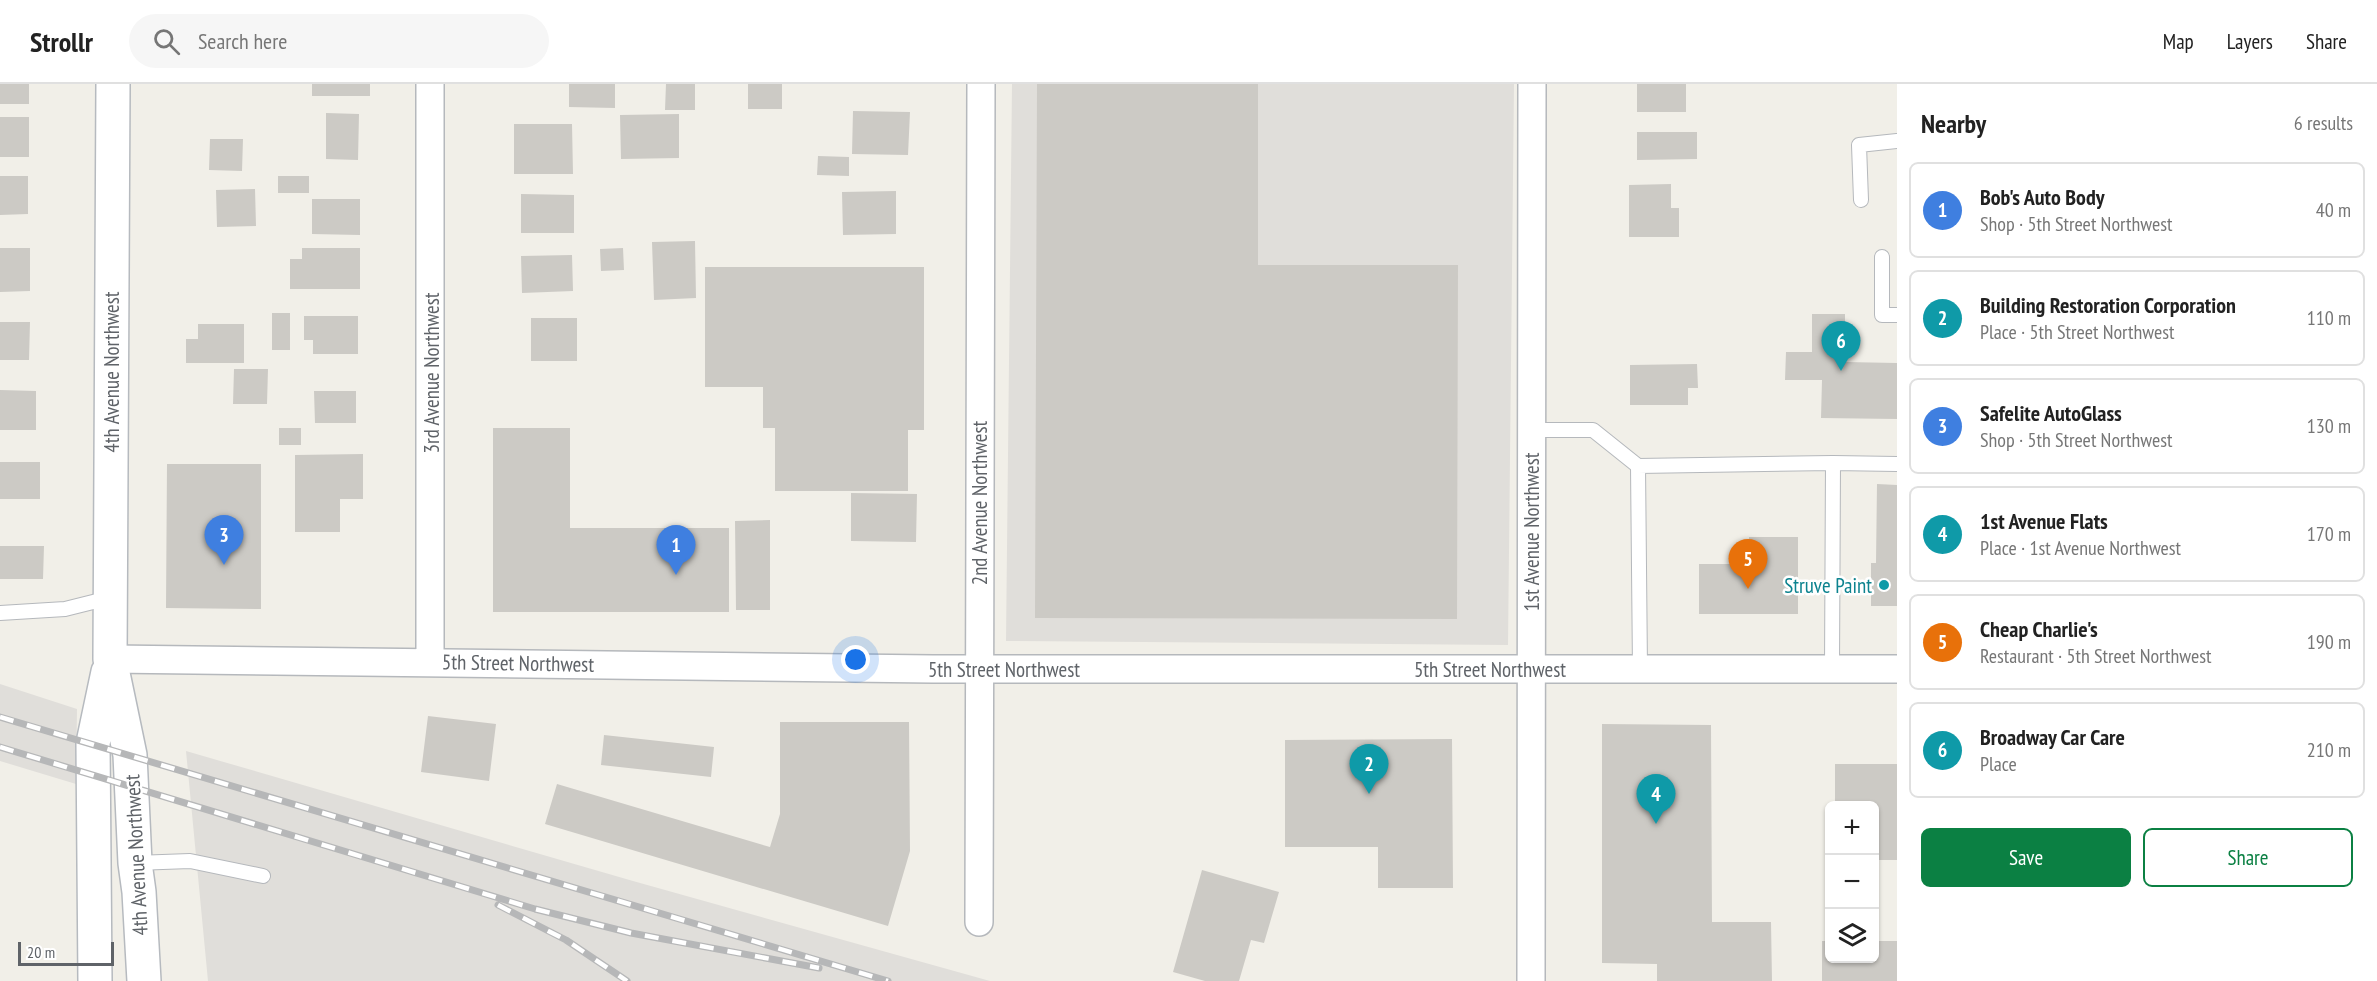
<!DOCTYPE html>
<meta charset="utf-8">
<style>
body{margin:0;font-family:"PT Sans Narrow",sans-serif;background:#f6f6f6;color:#222}
.controls{position:absolute;right:18px;bottom:18px;display:grid;overflow:hidden;border-radius:9px;box-shadow:0 2px 4px #0004}
.controls button{width:54px;height:54px;display:grid;place-items:center;padding:0;border:0;border-bottom:2px solid #e0e0e0;background:#fff;color:#222;font:30px sans-serif}
.scale{position:absolute;left:18px;bottom:15px;width:96px;box-sizing:border-box;padding-left:6px;border:3px solid #5f6368;border-top:0;font-size:16px;line-height:21px;white-space:nowrap;color:#5f6368;-webkit-text-stroke:4px #fff;paint-order:stroke}
.you{position:absolute;left:856px;top:576px;width:21px;height:21px;margin:-15px;border:4px solid #fff;border-radius:50%;background:#1a73e8;box-shadow:0 0 0 9px #1a73e833}
.badge{display:grid;place-items:center;width:39px;height:39px;border-radius:50%;background:#0b8043;color:#fff;font-size:20px;font-weight:700}
.pin{position:absolute;translate:-50% -50px;filter:drop-shadow(0 2px 3px #0008)}
.pin::after{content:'';position:absolute;top:32px;width:21px;height:18px;background:inherit;clip-path:polygon(0 0,100% 0,50% 100%)}
.list{margin:0;padding:0;list-style:none}
h2{display:flex;justify-content:space-between;align-items:center;height:78px;margin:0;padding:0 24px;font-size:26px}
h2 small{font-size:20px;font-weight:400;color:#767676}
.list li{display:grid;grid-template-columns:39px 1fr auto;gap:18px;align-items:center;box-sizing:border-box;height:96px;margin:0 12px 12px;padding:0 12px;border:2px solid #e0e0e0;border-radius:9px}
.list b{display:block;font-size:22px;white-space:nowrap}
.list p{margin:0;font-size:20px;white-space:nowrap;color:#767676}
.list em{font-size:20px;font-style:normal;color:#767676}
.actions{display:flex;gap:12px;padding:18px 24px}
.actions a{flex:1;padding:14px 0;border:2px solid #0b8043;border-radius:9px;text-align:center;font-size:21px;color:#0b8043}
.actions .main{background:#0b8043;color:#fff}
.icon{flex:none;width:33px;height:33px;fill:none;stroke:currentColor;stroke-width:2;stroke-linecap:round;stroke-linejoin:round}
.map{position:relative;flex:none;width:1897px;height:897px;overflow:hidden}
header{display:flex;align-items:center;gap:36px;box-sizing:border-box;height:84px;padding:0 30px;background:#fff;border-bottom:2px solid #e0e0e0}
header strong{font-size:28px}
nav{display:flex;gap:33px;margin-inline-start:auto;font-size:21px}
.search{width:420px;height:54px;background:#f6f6f6;display:flex;align-items:center;gap:15px;box-sizing:border-box;padding:0 21px;border-radius:33px;color:#767676;font-size:22px}
main{display:flex}
aside{flex:1;background:#fff}
.map>svg:first-child{display:block}
.industrial{fill:#e0deda}
.building{fill:#cccac5}
.lines{fill:none;stroke-linecap:round;stroke-linejoin:round}
.lane-casing{stroke:#b5b8bc;stroke-width:16}
.street-casing{stroke:#b5b8bc;stroke-width:30}
.secondary-casing{stroke:#b6babf;stroke-width:36}
.lane{stroke:#fff;stroke-width:14}
.street{stroke:#fff;stroke-width:27}
.secondary{stroke:#fff;stroke-width:33}
.rail-casing{stroke:#b6b7b8;stroke-width:7}
.rail{stroke:#fff;stroke-width:4.5;stroke-dasharray:14;stroke-linecap:butt}
.culture-dot{fill:#0f9aa8;stroke:#fff;stroke-width:2}
.labels{text-anchor:middle;dominant-baseline:central;stroke-width:5;stroke-linejoin:round;paint-order:stroke}
.street-label{font-size:21px;fill:#5f6368;stroke:#fff}
.culture-label{font-size:21px;fill:#0d838f;stroke:#fff;text-anchor:end}
</style>
<header>
<strong>Strollr</strong>
<div class="search"><svg class="icon" aria-label="search" viewBox="0 0 24 24"><circle cx="10" cy="10" r="6"/><path d="M15 15l6 6"/></svg>Search here</div>
<nav><a>Map</a><a>Layers</a><a>Share</a></nav>
</header>
<main>
<div class="map">
<svg width="1897" height="897" viewBox="0 0 1897 897">
<rect width="100%" height="100%" fill="#f1efe8"/>
<path class="industrial" d="M1012,0H1514L1508,561L1006,557Z
M0,600L77,625L76,700L0,677Z
M186,667L633,797L990,897H208Z"/>
<path class="building" d="M0,0H29V20H0Z
M312,0H370V12H312Z
M569,0H615V24L569,23Z
M666,0H695V26H665Z
M748,0H782V25H748Z
M1037,0H1258V181H1458L1457,535L1035,534Z
M1637,0H1686V28H1637Z
M853,27L910,28L908,71L852,70Z
M326,29L359,30L358,76L326,75Z
M679,30V74L621,75L620,31Z
M0,33H29V73H0Z
M514,40H572L573,90H514Z
M1637,48H1697V75L1637,76Z
M210,55H243L242,87L209,86Z
M818,72L849,73V92L817,91Z
M0,92H28V130L0,131Z
M278,92H309V109H278Z
M1671,100V124H1679V153H1629V101Z
M255,105L256,142L217,143L216,106Z
M896,107V150L843,151L842,108Z
M521,110L574,111V149H521Z
M312,115H360V151L312,150Z
M695,157L696,214L654,216L652,158Z
M0,164H30V207L0,208Z
M302,164H360V205H290V175H302Z
M623,164L624,186L601,187L600,165Z
M572,171L573,207L522,209L521,172Z
M705,183H924V346H908V407H775V344H763V303H705Z
M272,229H290V266H272Z
M1812,230H1845V278L1897,279V335L1821,334L1822,296H1785L1786,268H1812Z
M304,232H358V270H313V256H304Z
M531,234H577V277H531Z
M0,238H30L29,276H0Z
M198,240H244V279H186V255H198Z
M1697,280L1698,304H1688V321H1630V281Z
M234,285H268L267,320H233Z
M0,306L36,307V346H0Z
M314,307H356V339H315Z
M279,344H301V361H279Z
M493,344H570V444H729V528H493Z
M363,370V415H340V448H295V371Z
M0,378H40V415H0Z
M167,380H261V525L166,524Z
M1877,400L1897,401V522H1871V479H1876Z
M851,409L917,410L916,458L851,457Z
M770,436V526H736L735,437Z
M1749,453H1798V530H1699V480H1749Z
M0,462H44L43,495H0Z
M428,632L496,640L489,697L421,688Z
M780,638H909L910,767L888,842L545,740L557,700L770,763L780,730Z
M1602,640L1711,641L1712,838H1771L1772,897H1657V880L1602,879Z
M604,651L714,663L711,693L601,681Z
M1452,655L1453,804H1378V763H1285V656Z
M1835,680H1897V776H1874V722H1835Z
M1202,786L1279,808L1264,859L1251,856L1239,897H1205L1173,888Z
M1822,857H1830V874H1874V857H1897V897H1822Z"/>
<g class="lines">
<g class="lane-casing">
<path id="lane" d="M1861,116L1859,61L1897,57
M1882,173V231H1897
M1531,346H1593L1638,382
M0,529L65,525L109,514
M1640,585L1638,382L1833,379
M1832,585L1833,379L1897,380
M135,779L190,777L263,792"/>
</g>
<g class="street-casing">
<path id="street" d="M430,0V578
M110,575L933,585H1897
M979,838L981,0
M1531,897L1532,0"/>
</g>
<g class="secondary-casing">
<path id="secondary" d="M113,0L110,575L130,671L135,779L139,808L144,897
M95,897L93,659L108,588"/>
</g>
<use href="#lane" class="lane"/>
<use href="#street" class="street"/>
<use href="#secondary" class="secondary"/>
<g class="rail-casing">
<path id="rail" d="M0,633L888,897
M0,663L535,825L631,849L819,884
M498,821L566,856L627,897"/>
</g>
<use href="#rail" class="rail"/>
</g>
<circle class="culture-dot" cx="1884" cy="501" r="6"/>
<g class="labels">
<g class="street-label">
<text transform="translate(111 288) rotate(-90)">4th Avenue Northwest</text>
<text transform="translate(431 289) rotate(-90)">3rd Avenue Northwest</text>
<text transform="translate(979 419) rotate(-90)">2nd Avenue Northwest</text>
<text transform="translate(1531 448) rotate(-90)">1st Avenue Northwest</text>
<text transform="translate(518 579) rotate(1)">5th Street Northwest</text>
<text x="1004" y="585">5th Street Northwest</text>
<text x="1490" y="585">5th Street Northwest</text>
<text transform="translate(136 771) rotate(-93)">4th Avenue Northwest</text>
</g>
<g class="culture-label">
<text x="1872" y="501">Struve Paint</text>
</g>
</g>
</svg>
<div class="controls">
<button>+</button>
<button>−</button>
<button><svg class="icon" aria-label="layers" viewBox="0 0 24 24"><path d="M12 4l9 5-9 5-9-5zM3 14l9 5 9-5"/></svg></button>
</div>
<div class="scale">20 m</div>
<div class="you"></div>
<div class="pin badge" style="left:676px;top:491px;background:#3f7fe0">1</div>
<div class="pin badge" style="left:1369px;top:710px;background:#0f9aa8">2</div>
<div class="pin badge" style="left:224px;top:481px;background:#3f7fe0">3</div>
<div class="pin badge" style="left:1656px;top:740px;background:#0f9aa8">4</div>
<div class="pin badge" style="left:1748px;top:505px;background:#e8710a">5</div>
<div class="pin badge" style="left:1841px;top:287px;background:#0f9aa8">6</div>
</div>
<aside>
<h2>Nearby<small>6 results</small></h2>
<ul class="list">
<li><span class="badge" style="background:#3f7fe0">1</span><div><b>Bob's Auto Body</b><p>Shop · 5th Street Northwest</p></div><em>40 m</em></li>
<li><span class="badge" style="background:#0f9aa8">2</span><div><b>Building Restoration Corporation</b><p>Place · 5th Street Northwest</p></div><em>110 m</em></li>
<li><span class="badge" style="background:#3f7fe0">3</span><div><b>Safelite AutoGlass</b><p>Shop · 5th Street Northwest</p></div><em>130 m</em></li>
<li><span class="badge" style="background:#0f9aa8">4</span><div><b>1st Avenue Flats</b><p>Place · 1st Avenue Northwest</p></div><em>170 m</em></li>
<li><span class="badge" style="background:#e8710a">5</span><div><b>Cheap Charlie's</b><p>Restaurant · 5th Street Northwest</p></div><em>190 m</em></li>
<li><span class="badge" style="background:#0f9aa8">6</span><div><b>Broadway Car Care</b><p>Place</p></div><em>210 m</em></li>
</ul>
<div class="actions"><a class="main">Save</a><a>Share</a></div>
</aside>
</main>
